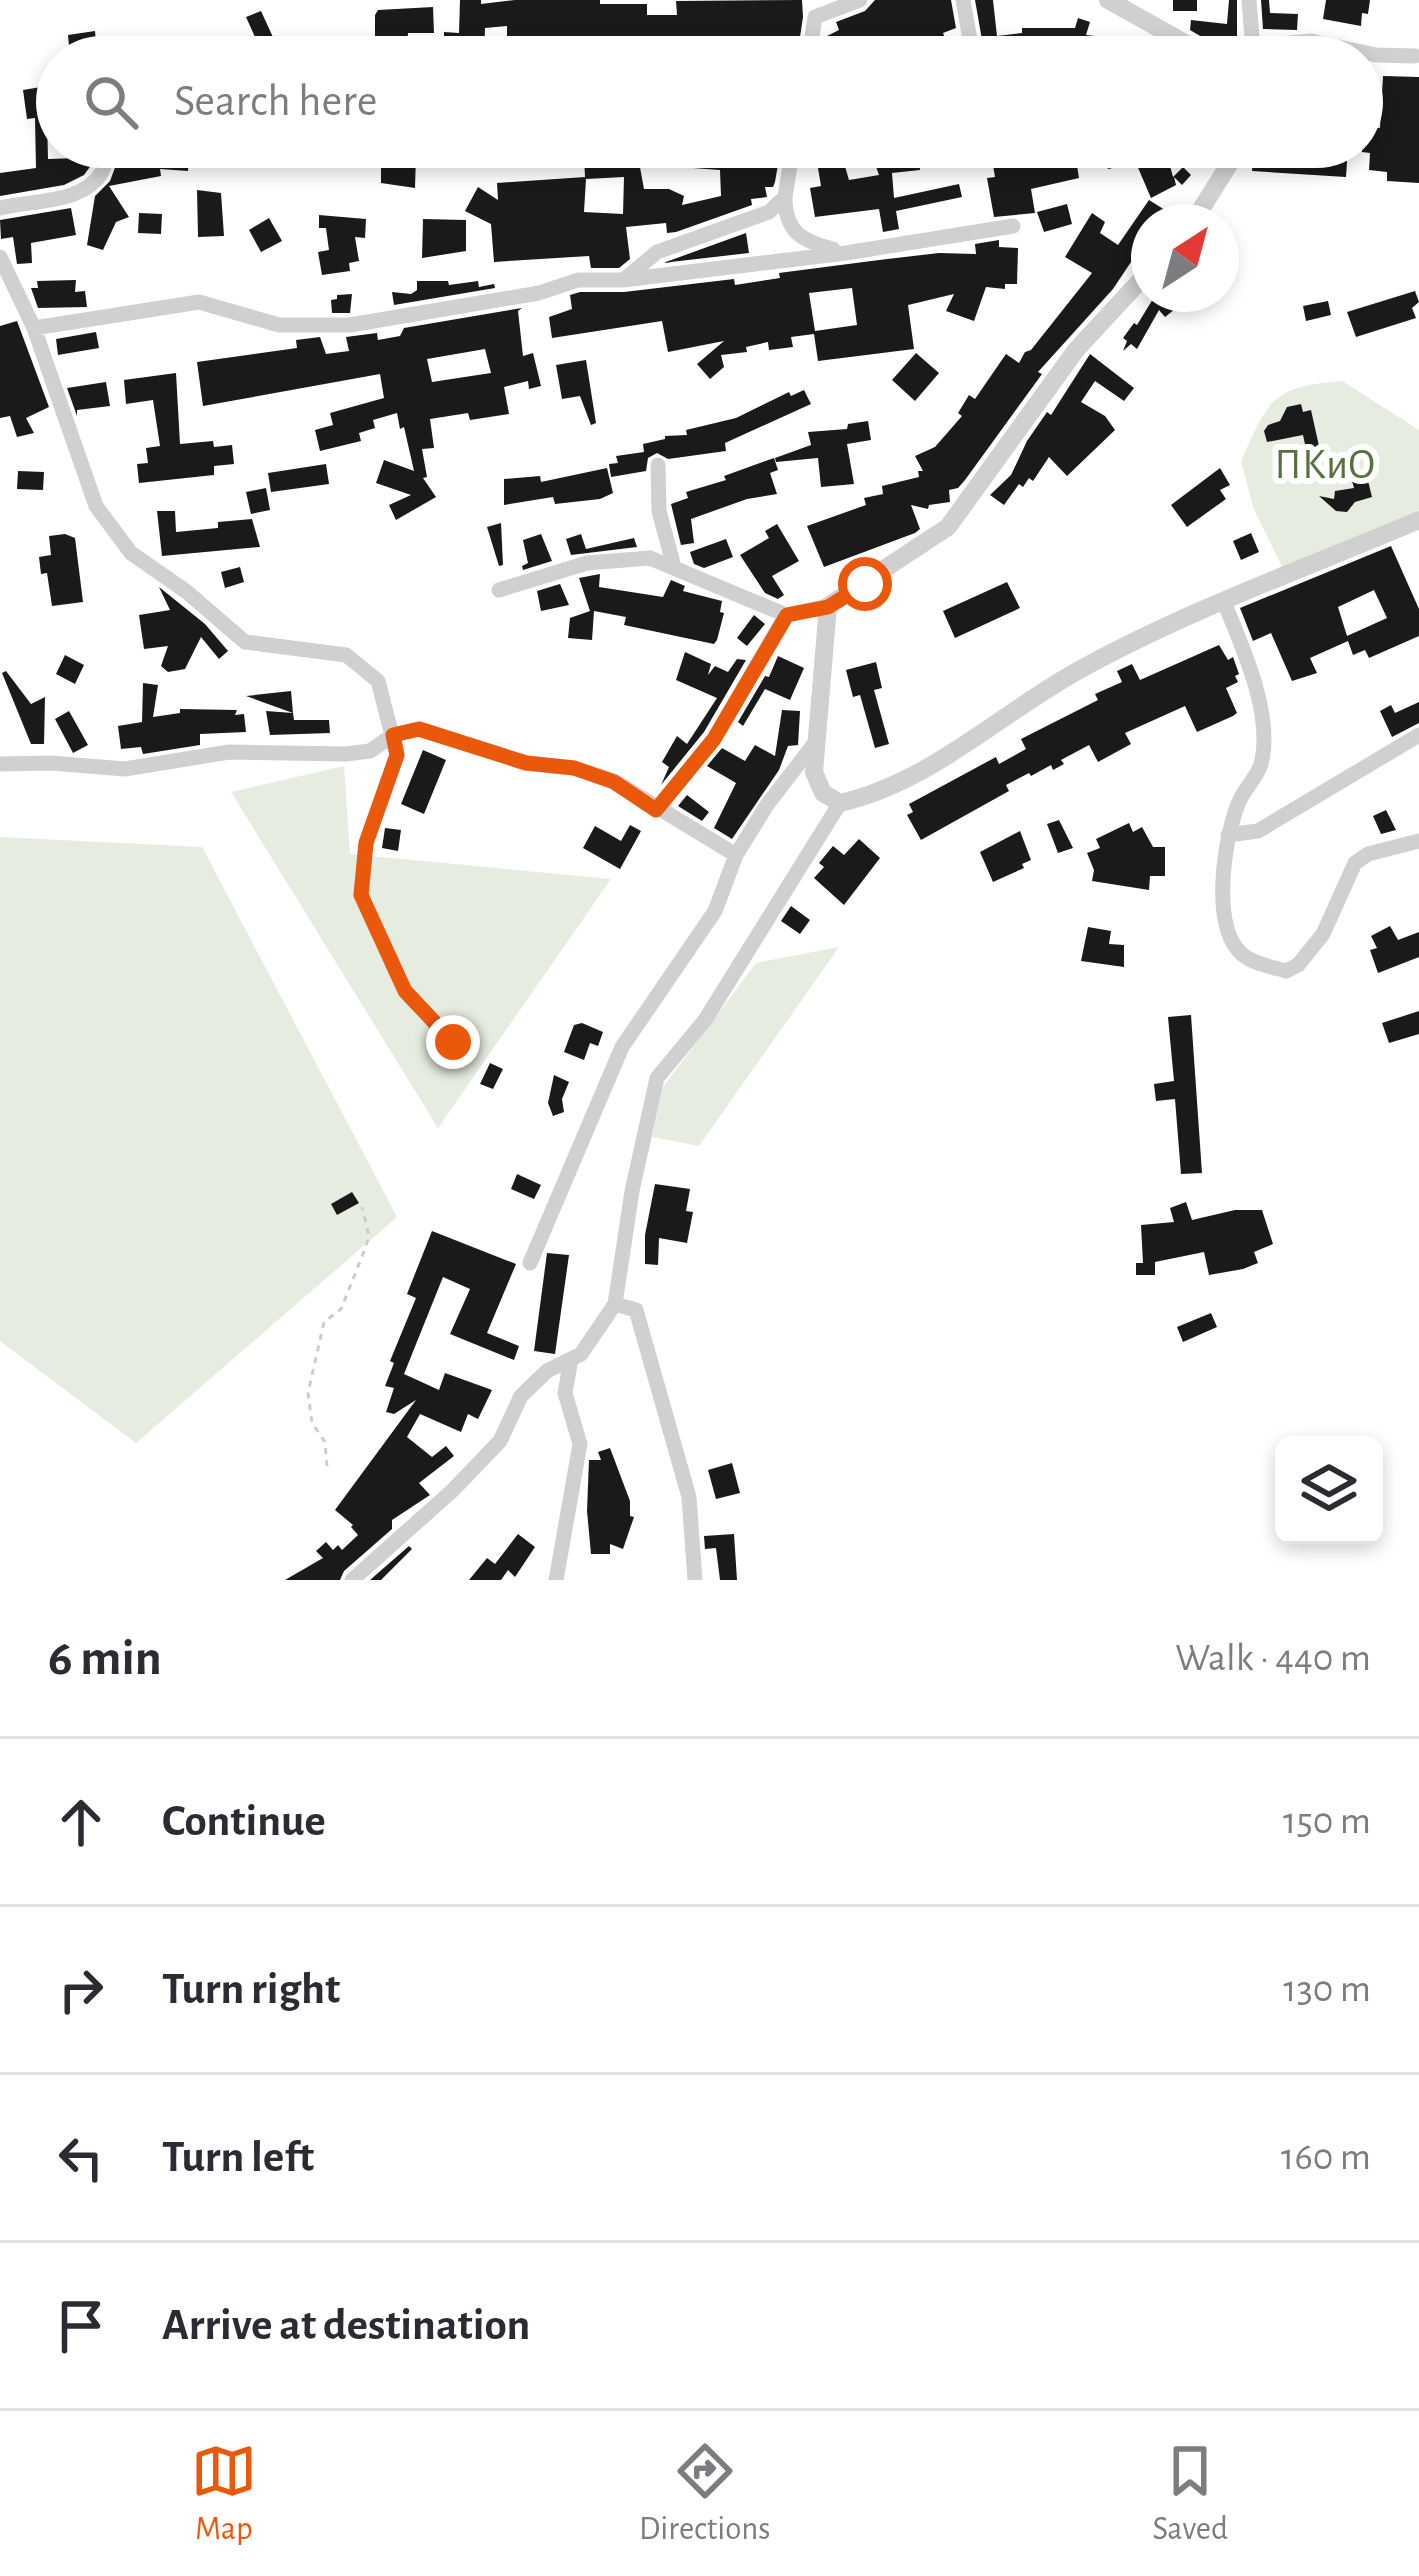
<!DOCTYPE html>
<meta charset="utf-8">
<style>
body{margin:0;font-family:"Alegreya Sans",sans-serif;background:#f2f2f3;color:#2b2b33}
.controls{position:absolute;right:36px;bottom:36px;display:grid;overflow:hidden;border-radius:18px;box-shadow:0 6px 18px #0003}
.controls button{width:108px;height:108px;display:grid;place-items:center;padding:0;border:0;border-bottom:3px solid #e1e1e2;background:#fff;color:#2b2b33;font:60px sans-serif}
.compass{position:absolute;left:1131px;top:204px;width:108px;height:108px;border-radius:50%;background:#fff;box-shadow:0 6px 18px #0003;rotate:36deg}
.stop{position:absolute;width:36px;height:36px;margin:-27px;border:9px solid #ea580c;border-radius:50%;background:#fff}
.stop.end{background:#ea580c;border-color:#fff;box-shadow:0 3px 12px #0008}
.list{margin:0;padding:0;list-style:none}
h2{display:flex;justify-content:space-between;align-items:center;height:156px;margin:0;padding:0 48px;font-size:51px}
h2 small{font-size:39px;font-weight:400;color:#7c7c81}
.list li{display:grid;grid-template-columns:78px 1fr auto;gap:36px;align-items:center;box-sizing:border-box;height:168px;padding:0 48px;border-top:3px solid #e1e1e2}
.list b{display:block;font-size:45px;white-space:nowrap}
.list em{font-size:39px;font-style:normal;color:#7c7c81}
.icon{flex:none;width:66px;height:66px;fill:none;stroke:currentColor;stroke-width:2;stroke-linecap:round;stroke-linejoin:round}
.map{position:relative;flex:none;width:1419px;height:1580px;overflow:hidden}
.search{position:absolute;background:#fff;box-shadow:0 6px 18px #0003;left:36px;right:36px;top:36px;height:132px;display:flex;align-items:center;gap:30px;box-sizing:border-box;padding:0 42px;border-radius:66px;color:#7c7c81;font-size:45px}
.sheet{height:828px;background:#fff}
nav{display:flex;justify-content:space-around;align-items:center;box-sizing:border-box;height:168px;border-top:3px solid #e1e1e2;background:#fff;font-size:33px;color:#7c7c81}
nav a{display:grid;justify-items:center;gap:6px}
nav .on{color:#ea580c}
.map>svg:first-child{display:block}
.green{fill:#e6ecdf}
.building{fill:#1a1a1a;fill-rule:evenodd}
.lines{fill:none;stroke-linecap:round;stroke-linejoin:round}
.path{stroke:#cdcdcd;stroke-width:3;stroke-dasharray:6 6;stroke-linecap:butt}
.minor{stroke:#d0d0d0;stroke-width:15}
.tertiary{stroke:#d0d0d0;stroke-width:18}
.route{stroke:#ea580c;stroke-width:15}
.labels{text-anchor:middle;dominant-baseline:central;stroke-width:12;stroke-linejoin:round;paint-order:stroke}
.park-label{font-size:42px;fill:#56703f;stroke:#fff}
</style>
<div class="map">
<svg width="1419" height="1580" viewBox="0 0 1419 1580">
<rect width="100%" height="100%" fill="#fff"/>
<path class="green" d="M1342,381L1419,430V510L1283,569L1253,507L1241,461C1270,399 1270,387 1342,381Z
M344,766L350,854L611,879L438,1128L231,792Z
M0,837L202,847L397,1217L136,1443L0,1341Z
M839,947L699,1146L652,1137L663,1087L756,963Z"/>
<path class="building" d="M460,0H481V4L515,0H600V4H647V15H677L676,1L802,0L803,17L797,57H757L756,39L697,40V37L649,36V49L507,46V26L485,28L484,57H444V32L459,33Z
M875,0H951L956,28L943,33L953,57H834L825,37L839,30L836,22L865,11Z
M975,0H993L997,36L1022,33V28H1075L1078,18L1090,22L1086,35L1095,36L1093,57H1060L1061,50L985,57Z
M1173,0H1197V11H1173Z
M1229,0H1237V47L1214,44L1190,30L1191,20L1227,24Z
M1261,0H1269L1270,13L1298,14L1297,30L1263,29Z
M1326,0H1370L1368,14L1362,13L1361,26L1323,19Z
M433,7L434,33H408L406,57H375V15L378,10Z
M261,11L282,57H264L246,17Z
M95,31L96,42L69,46L68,35Z
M1383,76L1419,77V183L1387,181V172L1369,170L1370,153L1362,152V127L1380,128Z
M47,86L52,118H47L48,159L78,158L95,147L92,164L84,175L64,185L0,196V173L36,168L35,118L27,119L23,90Z
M163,147L189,148L188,171L160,169L161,176L109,186L129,217L116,222L103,250L87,245L95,196L110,181L119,157Z
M590,147H781L775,182L773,187H765L767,197L751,199L752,205L676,232L667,233L666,223L626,227L630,259L619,268H591L589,256L494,262L491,224L465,211L478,187L498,200L497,183L585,177L584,155H590ZM639,162L679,163V167L720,170L721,196L682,205L684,196L669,189H644ZM624,177L623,214L584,212L586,179Z
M869,147H918L920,170L892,173L894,198L959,184L962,197L896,211L899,229L883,232L879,209L815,217L810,188L821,186L818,168L844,163L849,180L879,175Z
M1051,147H1074L1079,178L1031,189L1035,213L994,217L987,178L995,177L993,165L1053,157Z
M1165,147L1173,177L1183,167L1191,175L1182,185L1174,177L1176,185L1151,198L1133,156Z
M1254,147H1348L1346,177L1252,171Z
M1128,151L1131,164L1108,169L1105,155Z
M416,155L415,188L381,183V156Z
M197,190L221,193L224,236L198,237Z
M1149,200L1165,210L1157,222H1149V235L1113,289L1038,372L1042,374L965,480L958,488L949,490L950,502L929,505L928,509L911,505L920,529L915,533L824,567L807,526L866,505L864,498L883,494L882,486L919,477L918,471H923L915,456L935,447L962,416L958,413L969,395L975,399L1006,354L1019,363L1025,352L1031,350L1092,273L1065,257L1092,213L1105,222L1100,233L1118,245Z
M1067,204L1072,224L1044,232L1037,212Z
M71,208L76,235L31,243L32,263L17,264L13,237L1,239L0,220Z
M139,213L162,214L161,234L138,233Z
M319,215L366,219L365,238L355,237L359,261L349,263L350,271L322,275L318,252L329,250L326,228H319Z
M269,218L282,241L261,252L249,230Z
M423,219L466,220V251L422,258Z
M746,233L749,253L662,263H663Z
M999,240V247L1018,248L1017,284H1005V289L986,287L974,321L946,311L954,294L908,305L914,349L818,361L814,334L791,337L793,347L769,350L768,342L746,347L747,352L721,355L724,367L710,379L697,364L724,341L668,352L662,321L552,338L549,317L572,309L570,295L580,292H624L734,279L735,285L780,278L779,273L879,260L939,253L976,254L975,244ZM852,288L857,325L815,331L809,293Z
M76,280L75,292L85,291L87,307L38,308L31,288H38L37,281Z
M417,281H448L449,285L478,281L479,287L494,284L495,288L394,305L392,292L411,294L417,290Z
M1415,291L1419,302L1412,308L1416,318L1356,337L1347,312Z
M352,294L350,313H332L331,300L337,299V295Z
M1156,294H1194L1165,317L1159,310L1137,349L1131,344L1123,351L1127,341L1123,338L1134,323L1137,325Z
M1328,301L1331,315L1306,321L1303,306Z
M522,308L518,311L523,356L533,353L541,386L529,389L528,381L504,387L509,414L470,420L468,413L430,419L434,448L422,449L427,477L423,478L436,497L396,520L389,505L411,495L376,483L384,460L414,471L404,427L400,429L397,413L373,420L375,428L359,433L361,441L320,451L315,430L333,425L330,413L384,398L380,374L203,406L197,362L297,348L296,340L320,337L326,354L349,351L346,337L377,333L378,340L400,336L404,328ZM485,349L491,373L432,382L427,359Z
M17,321L49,407L26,418L34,433L17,437L10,416L0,418V326Z
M96,332L99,348L58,355L56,339Z
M916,353L939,373L915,401L892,380Z
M1090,354L1134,388L1124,401L1095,381L1081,402L1105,416L1115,430L1067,476L1049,457L1033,481L1029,478L1023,487L1019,484L1004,505L990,495L1011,475L1027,441L1047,412L1051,415Z
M586,360L596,423L591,425L580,396L562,399L556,365Z
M176,373L180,444L213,441L214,447L232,445L234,464L214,466V475L139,483L137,464L148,463L146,448L160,446L153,400L126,404L124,380Z
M106,382L110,406L77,410V416L67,388Z
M804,390L811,404L725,443L726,451L668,459L657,453L648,458L646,471L611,477L609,464L618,463L616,456L644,452L643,444L665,439V436L687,435L686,430L736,418L789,392L791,396Z
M1301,404L1303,412L1311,410L1319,446L1306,449L1303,435L1267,442L1264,431L1268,425L1280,421L1287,407Z
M868,421L871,440L847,444L854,484L821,487L818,458L776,462L775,458L811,445L808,432L847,429L848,424Z
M774,458L778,470L770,473L777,494L747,499L691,519L694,543L681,545L671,504L688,498L686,492L726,480L724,476Z
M326,464L329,484L271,492L268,473Z
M607,468L613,493L600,499L555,504L553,497L504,505V479L540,476L541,482Z
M1220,468L1230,485L1220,490L1226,499L1187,527L1171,505Z
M18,471L44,472L43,490L17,489Z
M1367,477L1372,497L1355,502L1347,512L1336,511L1319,496L1334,499L1335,491L1354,488L1352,481Z
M266,488L270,510L251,514L246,492Z
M157,511H175L176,532L218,528V522L252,519L260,547L162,556Z
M501,523L503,565L499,566L487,527Z
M777,524L799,561L772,576L784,595L778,599L765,593L740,555L769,538L765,531Z
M1251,533L1259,552L1241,560L1233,541Z
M65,534L75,538L83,602L52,606L47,573L41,574L39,557L51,555L49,536Z
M541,534L552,561L523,570L522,566L528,563L523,540Z
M581,534L586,549L634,538L637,547L571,555L566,539Z
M726,539L733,557L704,568L694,564L690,552Z
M1391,546L1419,609V636L1369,658L1365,650L1353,655L1348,641L1310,658L1317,673L1292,681L1271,633L1253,641L1240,608ZM1374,590L1387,618L1347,636L1338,607Z
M240,567L244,582L225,588L221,572Z
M600,574L599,587L663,597L671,580L685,586L683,591L722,601L720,612L724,613L717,640L714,644L624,625L626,617L594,611L592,640L568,638L570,618L590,611L579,578Z
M1007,582L1020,608L955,638L943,611Z
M560,584L569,605L541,611L537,591Z
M159,587L205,624L228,651L219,659L201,637L185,669L168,672L161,666L168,646L144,649L139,615L170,610Z
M754,615L765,624L747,646L737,638Z
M1219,645L1228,660L1233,657L1239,674L1235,676L1238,682L1226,688L1237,713L1233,716L1197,732L1185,706L1125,733L1131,744L1098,762L1089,745L1061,760L1064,764L1053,770L1051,765L1031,776L1029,773L1006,785L1009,791L921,840L907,815L913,812L909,804L996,757L999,764L1026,749L1021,739L1098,700L1095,694L1122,682L1117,671L1132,664L1140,680Z
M685,652L711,664L708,675L715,666L728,672L737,659L746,660L704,732L661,785L669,767L662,762L677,736L687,744L717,698L676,680Z
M65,655L84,665L75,684L56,674Z
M778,656L804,668L790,700L765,689L743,726L738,722L765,676L769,677Z
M876,662L882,688L874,690L889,744L875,748L860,695L853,697L846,670Z
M6,671L31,704L45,697L44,744H31L2,673Z
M143,683L158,685L153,717L180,713V709L237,710L235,715L244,714L246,732L200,734V745L143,754L141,747L121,749L118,726L142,722Z
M291,691L293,713L246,696Z
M1419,702V723L1392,737L1380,711L1391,705L1395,713Z
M782,710L800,711L798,745L788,746L779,770L732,839L714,828L736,783L707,766L722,748L745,761L755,745L775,756Z
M69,711L88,745L73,753L55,719Z
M266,711L293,713L294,720H329L330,733L270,735Z
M423,750L446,760L424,814L401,804Z
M687,795L709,812L702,821L678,806Z
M1386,810L1396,830L1381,834L1373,816Z
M1059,820L1073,848L1058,853L1047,824Z
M1129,823L1133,832L1142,827L1153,847H1165V876H1150L1149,890L1092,881L1094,870L1087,853L1100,848L1096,839Z
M630,825L641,831L620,869L583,848L595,826L621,841Z
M385,828L401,830L398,851L382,848Z
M1020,831L1031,860L1022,864L1024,868L993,882L980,852Z
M859,839L880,858L844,905L814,878L824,867L819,863L833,846L844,855Z
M791,906L810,920L800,934L781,921Z
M1390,926L1398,940L1419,932V957L1378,973L1370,950L1377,948L1371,936Z
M1088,927L1111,931L1109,944L1124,945V967L1081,961Z
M1419,1011V1034L1389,1043L1382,1023Z
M1191,1015L1202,1173L1181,1174L1175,1099L1156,1101L1154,1084L1174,1081L1168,1017Z
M582,1023L603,1032L598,1046L590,1043L584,1060L564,1052L574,1025Z
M490,1063L503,1069L493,1089L480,1084Z
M554,1075L569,1082L562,1099L564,1112L553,1116L548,1103Z
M517,1174L541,1185L534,1199L511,1189Z
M655,1184L690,1189L686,1211L693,1212L687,1243L659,1238L658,1265L645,1264V1235Z
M352,1192L359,1203L337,1215L331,1204Z
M1186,1202L1192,1220L1235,1210H1262L1273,1244L1254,1252L1258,1263L1243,1269L1209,1275L1204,1252L1155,1262V1275H1136V1263H1143L1141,1225L1174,1222L1170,1208Z
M432,1231L516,1264L487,1333L519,1346L514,1360L450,1334L470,1289L443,1277L404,1374L439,1390L445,1373L492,1390L478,1419L468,1414L461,1432L420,1414L407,1437L432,1457L446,1446L454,1456L419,1483L430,1495L392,1520V1529L344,1571L340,1580H285L323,1558L316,1551L326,1542L333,1550L338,1545L342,1550L358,1535L351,1527L353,1525L335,1510L416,1400L394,1414L386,1412L394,1388L385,1386L394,1363L390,1361L416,1298L407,1294Z
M547,1253L569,1255L555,1354L534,1351Z
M1211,1313L1217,1327L1183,1342L1177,1327Z
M610,1448L630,1501V1516L634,1517L623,1549L610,1544V1554H591L587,1511L589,1460H601L598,1452Z
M732,1463L740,1493L716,1499L708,1470Z
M518,1534L535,1547L515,1577L508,1570L501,1580H469L487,1558L495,1564Z
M734,1534L737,1580H720L716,1548L705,1549L704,1536Z
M409,1546L412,1549L381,1580H370Z"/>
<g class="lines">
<path class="path" d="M327,1466L325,1442L312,1423L308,1393L324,1322L341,1309L365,1249L369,1236L362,1207"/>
<path class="minor" d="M963,0L973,57
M1250,47L1311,41L1376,55L1415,56
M809,57L815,17L860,0
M1247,57L1252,38L1249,0
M785,197C785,232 802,241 833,249
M0,208C30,200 80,204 100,175C105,168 107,155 110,147
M0,257L34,328L96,506L131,553L187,592L245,642L346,655L378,681L397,755L366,843L361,895L405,991L453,1042
M626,278L657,252L769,212L785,197L793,147
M34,328L199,302L279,325H350L539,293L578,280H623L846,253L1013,226
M658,465L659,511L674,567
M499,590L587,563L650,558L786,615L828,606
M1224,602C1242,646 1274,715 1261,764C1257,778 1243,790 1238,804C1224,840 1210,928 1243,955C1254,964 1272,967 1286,971L1298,965L1323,934L1355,863L1368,854L1419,841
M0,764L51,763L125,769L229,752L346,754L370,751L393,735L419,729L527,763L574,768L614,781L736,855
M656,810L714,739L786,615
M1228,835L1258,831L1419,735
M530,1263L622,1047L715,911L736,855L767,805L817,740
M352,1580L452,1491L500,1441L521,1396L547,1371L581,1354L615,1304
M556,1580L580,1444L565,1393L571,1359
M695,1580L689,1497L636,1310L615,1304L632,1191L657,1078L705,1020L840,803"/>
<path class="tertiary" d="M1108,0L1210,57
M1193,222L1240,147
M1149,271L1076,350L948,527L828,606L814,772L823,793L840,803C930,783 1002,712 1081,669C1188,610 1306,568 1419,520"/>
</g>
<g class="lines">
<path class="route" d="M453,1042L405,991L361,895L366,843L397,755L393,735L419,729L526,763L574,768L614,782L656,810L714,739L787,615L828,607L865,584"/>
</g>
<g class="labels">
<g class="park-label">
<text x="1325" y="465">ПКиО</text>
</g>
</g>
</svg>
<div class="controls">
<button><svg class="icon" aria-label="layers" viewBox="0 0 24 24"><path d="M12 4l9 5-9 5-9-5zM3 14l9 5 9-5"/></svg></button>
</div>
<svg class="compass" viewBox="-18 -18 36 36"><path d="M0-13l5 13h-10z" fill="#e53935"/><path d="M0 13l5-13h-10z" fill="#7c7c81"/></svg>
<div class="stop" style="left:865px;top:584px"></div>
<div class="stop end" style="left:453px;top:1042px"></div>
<div class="search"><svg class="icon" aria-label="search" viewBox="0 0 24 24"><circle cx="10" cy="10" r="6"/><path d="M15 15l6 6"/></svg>Search here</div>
</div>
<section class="sheet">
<h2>6 min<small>Walk · 440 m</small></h2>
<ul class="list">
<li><svg class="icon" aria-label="ahead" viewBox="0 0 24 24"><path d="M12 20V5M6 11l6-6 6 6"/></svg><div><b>Continue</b></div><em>150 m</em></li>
<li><svg class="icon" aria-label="right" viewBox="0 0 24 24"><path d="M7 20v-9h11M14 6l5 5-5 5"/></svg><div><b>Turn right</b></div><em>130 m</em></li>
<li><svg class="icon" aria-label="left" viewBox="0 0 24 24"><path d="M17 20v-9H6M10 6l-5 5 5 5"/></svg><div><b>Turn left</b></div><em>160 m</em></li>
<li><svg class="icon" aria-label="arrive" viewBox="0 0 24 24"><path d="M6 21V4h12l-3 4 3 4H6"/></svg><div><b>Arrive at destination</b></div></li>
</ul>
</section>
<nav>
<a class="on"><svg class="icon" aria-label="map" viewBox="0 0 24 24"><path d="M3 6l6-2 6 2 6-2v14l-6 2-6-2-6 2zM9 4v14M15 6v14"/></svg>Map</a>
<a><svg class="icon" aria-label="directions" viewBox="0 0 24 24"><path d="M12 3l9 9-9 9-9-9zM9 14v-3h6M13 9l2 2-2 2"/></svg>Directions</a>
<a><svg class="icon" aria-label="saved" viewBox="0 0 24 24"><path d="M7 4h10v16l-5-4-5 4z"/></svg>Saved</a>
</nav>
